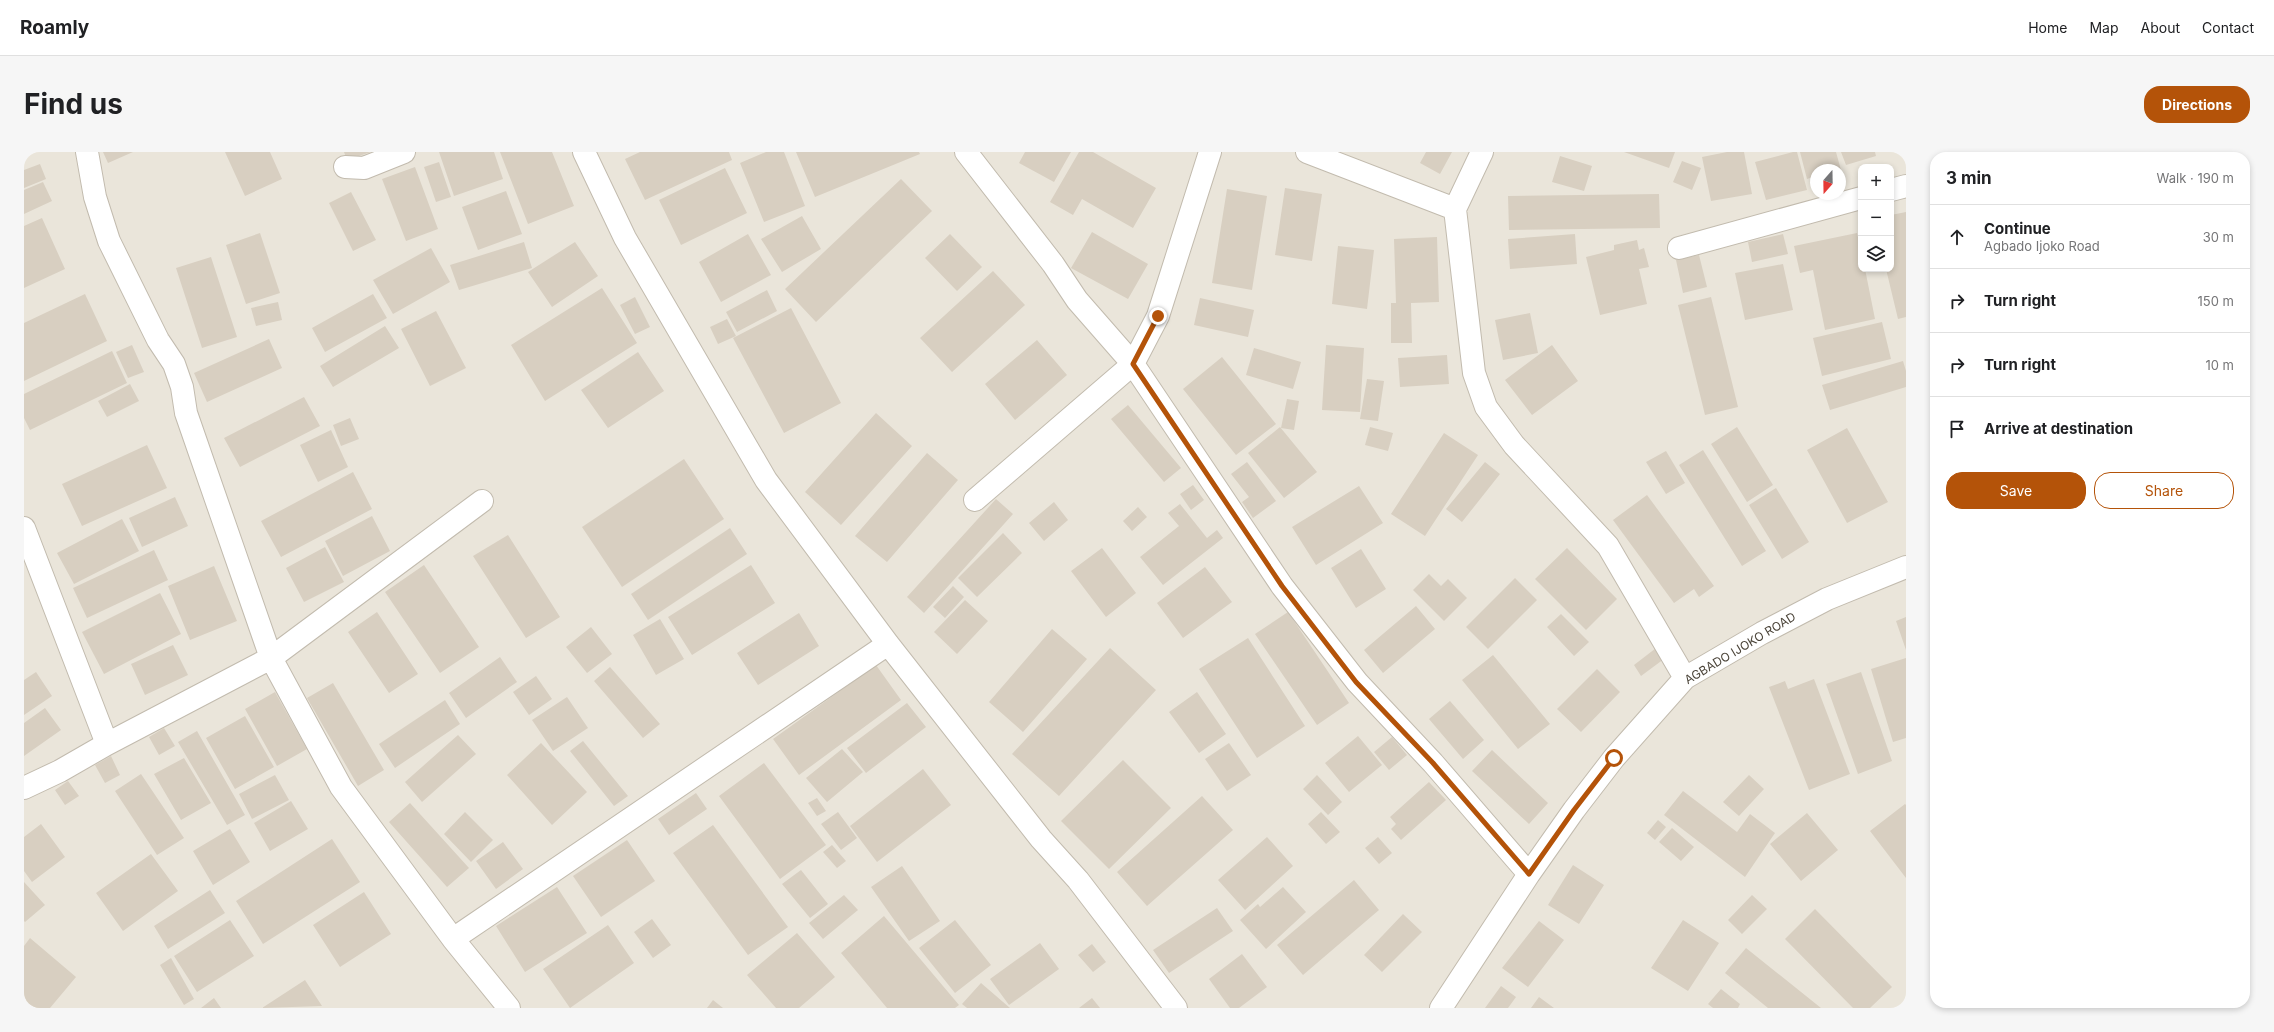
<!DOCTYPE html>
<meta charset="utf-8">
<style>
body{margin:0;font-family:Inter,sans-serif;background:#f6f6f6;color:#202124}
.controls{position:absolute;right:12px;top:12px;display:grid;overflow:hidden;border-radius:8px;box-shadow:0 2px 6px #0003}
.controls button{width:36px;height:36px;display:grid;place-items:center;padding:0;border:0;border-bottom:1px solid #e0e0e0;background:#fff;color:#202124;font:20px sans-serif}
.compass{position:absolute;left:1786px;top:12px;width:36px;height:36px;border-radius:50%;background:#fff;box-shadow:0 2px 6px #0003;rotate:200deg}
.stop{position:absolute;width:12px;height:12px;margin:-9px;border:3px solid #b45309;border-radius:50%;background:#fff}
.stop.end{background:#b45309;border-color:#fff;box-shadow:0 1px 4px #0008}
.list{margin:0;padding:0;list-style:none}
h2{display:flex;justify-content:space-between;align-items:center;height:52px;margin:0;padding:0 16px;font-size:17px}
h2 small{font-size:13px;font-weight:400;color:#757577}
.list li{display:grid;grid-template-columns:26px 1fr auto;gap:12px;align-items:center;box-sizing:border-box;height:64px;padding:0 16px;border-top:1px solid #e0e0e0}
.list b{display:block;font-size:15px;white-space:nowrap}
.list p{margin:0;font-size:13px;white-space:nowrap;color:#757577}
.list em{font-size:13px;font-style:normal;color:#757577}
.actions{display:flex;gap:8px;padding:12px 16px}
.actions a{flex:1;padding:9px 0;border:1px solid #b45309;border-radius:16px;text-align:center;font-size:14px;color:#b45309}
.actions .main{background:#b45309;color:#fff}
.icon{flex:none;width:22px;height:22px;fill:none;stroke:currentColor;stroke-width:2;stroke-linecap:round;stroke-linejoin:round}
.map{position:relative;flex:none;width:1882px;height:856px;overflow:hidden;border-radius:16px}
header{display:flex;align-items:center;gap:24px;box-sizing:border-box;height:56px;padding:0 20px;background:#fff;border-bottom:1px solid #e0e0e0}
header strong{font-size:19px}
nav{display:flex;gap:22px;margin-inline-start:auto;font-size:14px}
.intro{display:flex;align-items:center;justify-content:space-between;box-sizing:border-box;height:96px;padding:0 24px}
h1{margin:0;font-size:28px}
.button{padding:10px 18px;border-radius:16px;background:#b45309;color:#fff;font-size:14px;font-weight:700}
main{display:flex;gap:24px;padding:0 24px}
aside{flex:1;background:#fff;border-radius:16px;box-shadow:0 2px 6px #0003}
.map>svg:first-child{display:block}
.residential{fill:#eae5da;fill-rule:evenodd}
.building{fill:#d8cfc1}
.lines{fill:none;stroke-linecap:round;stroke-linejoin:round}
.minor-casing{stroke:#c2bbae;stroke-width:24}
.minor{stroke:#fff;stroke-width:22}
.route{stroke:#b45309;stroke-width:5}
.labels{text-anchor:middle;dominant-baseline:central;stroke-width:3.5;stroke-linejoin:round;paint-order:stroke}
.street-label{font-size:12px;fill:#4b4439;stroke:#fff}
</style>
<header>
<strong>Roamly</strong>
<nav><a>Home</a><a>Map</a><a>About</a><a>Contact</a></nav>
</header>
<div class="intro"><h1>Find us</h1><a class="button">Directions</a></div>
<main>
<div class="map">
<svg width="1882" height="856" viewBox="0 0 1882 856">
<rect width="100%" height="100%" fill="#f6f3ec"/>
<path class="residential" d="M0,0H1882V856H0ZM1837,15H1867V117H1837ZM1792,18H1816V42H1792Z"/>
<path class="building" d="M79,0H109L84,11Z
M201,0H246L258,27L221,44Z
M320,0H347L323,8Z
M415,0H470L479,27L430,44Z
M476,0H528L550,54L504,72Z
M616,0H705L708,8L621,48L601,7Z
M742,0H760L781,54L740,70L716,11Z
M772,0H895L896,2L791,45Z
M1001,0H1047L1030,30L995,11Z
M1055,0H1069L1132,36L1109,76L1058,47L1049,63L1026,50Z
M1402,0H1428L1416,22L1396,11Z
M1600,0H1651L1645,16Z
M1703,0H1720L1728,42L1687,49L1678,5Z
M1769,0H1773L1783,38L1742,48L1731,10Z
M1776,0H1812L1817,18H1792V24L1783,27Z
M1817,0H1851L1852,4L1822,13Z
M1536,4L1568,14L1560,39L1528,30Z
M1658,9L1677,16L1668,38L1649,30Z
M415,10L427,45L412,50L400,15Z
M16,12L22,27L0,36V18Z
M391,15L414,77L382,89L358,27Z
M701,16L723,61L657,93L635,48Z
M877,27L908,59L792,170L761,137Z
M19,30L28,49L0,62V38Z
M1261,36L1298,42L1288,109L1251,103Z
M1203,37L1243,44L1228,138L1188,131Z
M482,39L498,82L454,98L438,55Z
M327,40L352,88L329,99L305,51Z
M1635,42L1636,76L1485,78L1484,44Z
M1882,60V165L1874,167L1862,117H1867V63Z
M778,64L797,97L758,120L737,87Z
M18,66L41,117L0,136V74Z
M1068,80L1124,112L1104,147L1047,116Z
M236,81L256,141L222,152L202,93Z
M1833,81L1837,99V117H1841L1851,167L1801,178L1789,118L1776,121L1770,94Z
M724,82L747,123L697,150L675,110Z
M926,82L958,115L933,139L901,106Z
M1551,82L1553,112L1486,117L1484,87Z
M1759,82L1764,102L1728,110L1724,90Z
M1413,85L1415,150L1387,151L1388,191H1367V151H1372L1370,87Z
M1613,88L1615,98L1620,96L1625,115L1615,117L1623,152L1576,163L1562,105L1590,98V93Z
M500,90L508,116L435,138L426,113Z
M551,90L574,124L528,155L504,120Z
M1314,94L1350,98L1343,157L1308,152Z
M407,96L426,130L369,162L349,128Z
M1675,103L1683,135L1659,141L1652,108Z
M187,105L213,185L178,196L152,116Z
M1759,112L1769,158L1721,168L1711,121Z
M969,119L1001,153L928,220L896,186Z
M578,136L613,191L521,249L487,193Z
M743,138L753,159L713,180L702,160Z
M61,142L83,189L0,229V171Z
M349,142L363,166L301,200L288,176Z
M611,145L626,175L611,182L596,153Z
M1687,145L1714,255L1681,263L1654,153Z
M1176,146L1230,158L1224,185L1170,173Z
M254,150L258,168L232,174L227,156Z
M767,156L817,251L760,281L709,186Z
M412,159L442,216L406,234L377,177Z
M1506,161L1514,201L1479,208L1471,168Z
M703,167L712,184L694,192L686,175Z
M1858,170L1867,207L1798,224L1789,186Z
M361,174L375,196L309,235L296,214Z
M245,187L258,216L183,250L170,221Z
M1013,188L1043,223L991,268L961,232Z
M108,193L120,220L104,226L92,200Z
M1302,193L1340,196L1336,260L1298,258Z
M1528,193L1554,229L1508,263L1481,228Z
M1230,196L1277,210L1269,237L1222,223Z
M88,199L103,231L6,278L0,266V242Z
M614,200L640,239L584,276L557,238Z
M1423,203L1425,232L1376,235L1374,206Z
M1198,205L1252,272L1212,303L1159,237Z
M1879,209L1882,219V235L1806,258L1798,233Z
M1343,227L1360,229L1354,269L1336,267Z
M106,232L115,249L83,265L74,249Z
M280,245L296,274L216,315L200,286Z
M1263,247L1275,249L1270,278L1257,276Z
M1104,253L1157,316L1140,330L1087,267Z
M852,261L888,294L817,373L781,340Z
M326,266L335,287L317,294L309,273Z
M1256,275L1293,320L1260,346L1224,301Z
M1346,275L1369,281L1364,299L1341,293Z
M1713,275L1749,333L1723,350L1687,292Z
M1823,276L1864,350L1823,371L1783,298Z
M307,278L324,315L294,330L276,293Z
M1420,281L1454,303L1401,384L1367,362Z
M123,293L143,336L58,374L38,332Z
M1679,298L1742,399L1718,414L1655,313Z
M1642,299L1661,331L1642,342L1622,310Z
M903,301L934,328L863,410L831,384Z
M660,307L700,367L598,435L558,375Z
M1223,310L1252,349L1229,366L1218,350L1225,345L1207,322Z
M1461,310L1476,322L1438,370L1422,357Z
M329,320L348,357L257,405L237,369Z
M1169,333L1180,348L1167,358L1156,342Z
M1335,334L1359,371L1292,413L1268,375Z
M1752,336L1785,390L1758,407L1725,353Z
M1623,343L1690,434L1675,445L1670,437L1650,451L1589,368Z
M151,345L164,374L118,395L105,366Z
M972,347L989,362L900,461L883,445Z
M1030,350L1044,368L1020,389L1005,371Z
M1156,352L1183,386L1193,378L1199,386L1139,433L1116,405L1155,374L1144,361Z
M1114,355L1123,365L1108,379L1099,369Z
M348,364L366,399L319,424L301,389Z
M98,367L115,399L50,432L33,401Z
M706,376L723,402L624,468L607,442Z
M979,381L998,401L953,445L934,426Z
M484,383L536,465L502,486L449,404Z
M301,395L320,430L280,450L262,416Z
M1078,396L1112,441L1082,465L1047,419Z
M1543,396L1593,447L1562,478L1511,427Z
M1337,397L1362,437L1332,456L1307,416Z
M130,398L144,428L63,466L49,436Z
M400,413L455,495L416,521L361,440Z
M727,413L751,451L668,503L644,465Z
M190,414L213,469L166,488L144,434Z
M1181,415L1208,450L1159,486L1133,451Z
M1405,422L1417,434L1424,427L1443,446L1420,469L1389,438Z
M1491,426L1513,448L1464,497L1442,475Z
M929,434L940,445L921,466L909,455Z
M136,441L157,482L80,522L58,480Z
M941,448L964,469L933,502L910,480Z
M1392,454L1411,477L1359,521L1340,498Z
M353,460L394,522L365,541L324,480Z
M1264,460L1325,551L1293,573L1231,482Z
M775,461L795,494L734,533L713,501Z
M1537,462L1565,490L1550,504L1523,475Z
M1882,465V498L1872,469Z
M636,467L660,507L632,523L609,483Z
M567,475L588,502L563,521L542,495Z
M1028,477L1063,507L999,580L965,550Z
M1224,486L1281,574L1233,606L1175,517Z
M149,493L164,523L121,543L107,512Z
M1636,493L1644,504L1617,524L1610,513Z
M1086,496L1132,538L1035,644L988,602Z
M1469,503L1526,572L1494,597L1438,528Z
M476,505L493,530L442,566L425,541Z
M1882,506V586L1869,590L1847,517Z
M852,513L877,548L775,623L749,587Z
M586,515L636,572L619,586L570,529Z
M1573,517L1596,540L1557,580L1533,557Z
M12,520L28,544L0,563V528Z
M1837,520L1868,609L1834,622L1802,532Z
M512,524L528,547L505,563L489,540Z
M1790,527L1826,622L1785,638L1745,535L1761,529L1764,537Z
M309,531L360,618L334,634L283,546Z
M251,540L283,597L253,614L221,557Z
M1173,540L1202,582L1175,601L1145,560Z
M543,545L564,576L529,599L508,568Z
M421,548L436,572L371,616L355,592Z
M1426,549L1460,588L1439,607L1405,567Z
M883,551L902,575L842,621L823,596Z
M21,556L37,578L0,604V571Z
M221,564L250,615L211,637L182,586Z
M140,576L151,594L135,603L125,585Z
M173,579L221,663L203,673L154,590Z
M434,583L452,602L398,650L381,630Z
M1334,584L1358,613L1325,640L1301,611Z
M1368,585L1383,603L1365,618L1350,600Z
M559,589L604,644L590,654L546,599Z
M517,591L563,640L528,673L483,623Z
M1205,591L1227,623L1203,639L1181,607Z
M818,597L839,620L803,650L782,626Z
M1468,598L1524,651L1505,672L1448,619Z
M87,604L96,623L81,631L71,613Z
M160,606L187,651L157,668L130,622Z
M1099,608L1147,656L1085,717L1037,669Z
M740,611L802,693L756,727L695,644Z
M899,617L927,653L853,710L826,674Z
M117,622L160,686L133,703L91,639Z
M251,623L265,648L228,667L215,642Z
M1293,623L1318,650L1304,663L1279,637Z
M1725,623L1740,637L1715,664L1699,650Z
M44,629L55,644L41,653L31,638Z
M1405,630L1422,648L1377,688L1367,677L1372,672L1366,665Z
M1659,639L1713,680L1726,662L1751,681L1721,725L1640,663Z
M672,641L683,657L645,683L634,667Z
M1178,644L1209,678L1123,754L1093,720Z
M793,646L802,659L793,664L784,651Z
M267,649L284,677L246,699L230,671Z
M386,651L445,716L423,735L365,670Z
M1881,652L1882,653V726L1846,679Z
M441,660L469,688L447,710L420,682Z
M814,660L833,686L817,698L797,672Z
M1297,660L1316,680L1302,692L1284,672Z
M1783,661L1814,698L1777,729L1746,692Z
M1634,668L1642,675L1631,688L1623,681Z
M17,672L41,705L8,730L0,719V685Z
M689,673L764,775L724,803L649,701Z
M1648,676L1670,695L1657,709L1635,690Z
M206,677L226,710L189,733L169,699Z
M1243,685L1269,714L1221,758L1194,728Z
M1354,685L1368,701L1355,712L1341,696Z
M308,687L336,730L239,792L212,749Z
M603,688L631,729L577,765L549,724Z
M479,690L499,717L472,737L452,709Z
M808,693L822,709L813,716L799,700Z
M127,702L154,739L99,779L72,741Z
M1549,713L1580,733L1555,772L1524,753Z
M878,714L916,769L885,789L847,735Z
M777,718L804,752L786,766L758,732Z
M1330,728L1355,758L1279,823L1253,793Z
M0,730L21,753L1,770L0,769Z
M533,735L563,781L501,820L472,774Z
M1259,735L1282,760L1242,797L1216,768L1234,752L1236,755Z
M186,738L201,761L144,797L130,774Z
M340,740L367,782L316,815L289,773Z
M820,743L834,758L799,787L785,771Z
M1728,743L1743,757L1718,782L1704,768Z
M1193,756L1209,779L1145,821L1129,798Z
M1791,757L1868,835L1846,856H1829L1761,787Z
M1379,762L1398,780L1358,820L1340,803Z
M860,764L935,853L931,856H863L817,801Z
M628,767L647,793L629,806L610,780Z
M206,768L230,804L173,840L150,804Z
M931,768L967,813L931,841L895,796Z
M1659,768L1695,791L1664,839L1627,816Z
M1515,769L1540,788L1504,835L1478,816Z
M584,773L610,811L546,856L519,817Z
M773,781L811,825L775,856H752L723,823Z
M6,786L52,825L26,856H7L0,850V794Z
M1016,791L1035,817L985,853L966,827Z
M1068,792L1082,810L1069,820L1054,803Z
M1722,796L1797,856H1744L1701,821Z
M1218,802L1243,835L1215,856H1206L1185,827Z
M147,806L170,847L160,853L136,813Z
M281,828L298,854L238,856Z
M957,831L986,856H943L938,852Z
M1477,834L1492,845L1484,856H1461Z
M1697,837L1716,852L1714,856H1689L1684,852Z
M1515,845L1530,856H1507Z
M190,846L197,856H177Z
M1068,846L1076,856H1055Z
M689,848L699,856H683Z"/>
<g class="lines">
<g class="minor-casing">
<path id="minor" d="M63,0L71,45L85,89L134,188L150,212L158,235L162,261L247,506L317,635L429,787L485,856
M560,0L601,86L742,328L864,492L1017,687L1054,728L1152,856
M942,0L1029,112L1053,148L1109,212L1258,434L1333,530L1409,611L1505,722
M1283,0L1431,57
M1458,0L1431,57L1450,221L1462,255L1490,293L1584,394L1661,526
M321,15L340,16L380,0
M1867,38L1882,34
M1655,96L1837,46
M951,348L1109,212L1134,164L1186,0
M0,376L83,592
M0,636L36,619L83,592L247,506L458,349
M429,787L864,492
M1417,856L1505,722L1550,658L1590,606L1661,526L1738,481L1803,447L1882,415"/>
</g>
<use href="#minor" class="minor"/>
</g>
<g class="lines">
<path class="route" d="M1134,164L1109,212L1258,434L1332,530L1409,611L1505,722L1550,658L1590,606"/>
</g>
<g class="labels">
<g class="street-label">
<text transform="translate(1716 496) rotate(-31)">AGBADO IJOKO ROAD</text>
</g>
</g>
</svg>
<div class="controls">
<button>+</button>
<button>−</button>
<button><svg class="icon" aria-label="layers" viewBox="0 0 24 24"><path d="M12 4l9 5-9 5-9-5zM3 14l9 5 9-5"/></svg></button>
</div>
<svg class="compass" viewBox="-18 -18 36 36"><path d="M0-13l5 13h-10z" fill="#e53935"/><path d="M0 13l5-13h-10z" fill="#757577"/></svg>
<div class="stop" style="left:1590px;top:606px"></div>
<div class="stop end" style="left:1134px;top:164px"></div>
</div>
<aside>
<h2>3 min<small>Walk · 190 m</small></h2>
<ul class="list">
<li><svg class="icon" aria-label="ahead" viewBox="0 0 24 24"><path d="M12 20V5M6 11l6-6 6 6"/></svg><div><b>Continue</b><p>Agbado Ijoko Road</p></div><em>30 m</em></li>
<li><svg class="icon" aria-label="right" viewBox="0 0 24 24"><path d="M7 20v-9h11M14 6l5 5-5 5"/></svg><div><b>Turn right</b></div><em>150 m</em></li>
<li><svg class="icon" aria-label="right" viewBox="0 0 24 24"><path d="M7 20v-9h11M14 6l5 5-5 5"/></svg><div><b>Turn right</b></div><em>10 m</em></li>
<li><svg class="icon" aria-label="arrive" viewBox="0 0 24 24"><path d="M6 21V4h12l-3 4 3 4H6"/></svg><div><b>Arrive at destination</b></div></li>
</ul>
<div class="actions"><a class="main">Save</a><a>Share</a></div>
</aside>
</main>
